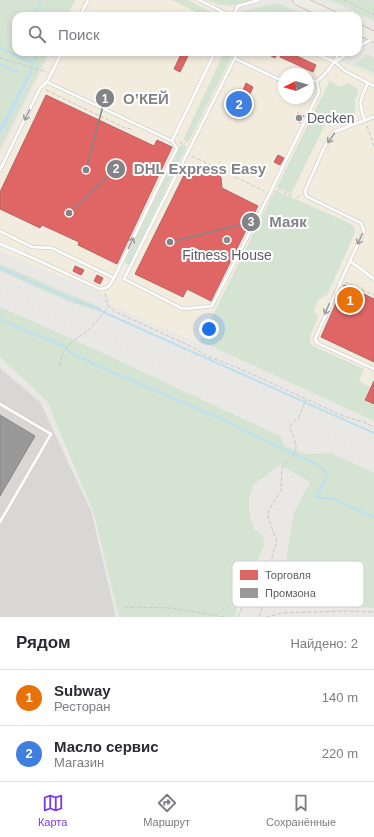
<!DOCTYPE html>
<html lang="ru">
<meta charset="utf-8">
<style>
body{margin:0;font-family:Arial,sans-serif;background:#f7f7f7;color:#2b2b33}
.compass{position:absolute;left:278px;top:68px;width:36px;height:36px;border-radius:50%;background:#fff;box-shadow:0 2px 6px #0003;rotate:265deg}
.you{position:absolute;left:209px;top:329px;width:14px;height:14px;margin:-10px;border:3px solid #fff;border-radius:50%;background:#1a73e8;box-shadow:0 0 0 6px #1a73e833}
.badge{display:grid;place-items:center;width:26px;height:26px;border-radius:50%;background:#7c3aed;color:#fff;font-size:13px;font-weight:700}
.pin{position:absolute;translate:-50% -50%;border:2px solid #fff;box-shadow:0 1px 4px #0006}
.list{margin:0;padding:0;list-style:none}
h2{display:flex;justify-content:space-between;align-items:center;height:52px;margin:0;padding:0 16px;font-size:17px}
h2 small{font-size:13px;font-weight:400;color:#7c7c81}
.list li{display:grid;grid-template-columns:26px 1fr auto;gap:12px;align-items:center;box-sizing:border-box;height:56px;padding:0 16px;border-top:1px solid #e1e1e2}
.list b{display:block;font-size:15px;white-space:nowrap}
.list p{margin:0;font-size:13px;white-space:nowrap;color:#7c7c81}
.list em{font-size:13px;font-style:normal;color:#7c7c81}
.icon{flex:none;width:22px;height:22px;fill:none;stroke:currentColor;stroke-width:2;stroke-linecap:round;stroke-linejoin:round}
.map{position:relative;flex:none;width:374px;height:617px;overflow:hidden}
.search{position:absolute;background:#fff;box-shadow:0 2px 6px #0003;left:12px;right:12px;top:12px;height:44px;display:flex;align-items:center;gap:10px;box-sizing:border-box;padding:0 14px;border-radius:12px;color:#7c7c81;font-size:15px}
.sheet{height:164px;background:#fff}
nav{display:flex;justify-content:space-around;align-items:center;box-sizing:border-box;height:56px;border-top:1px solid #e1e1e2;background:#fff;font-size:11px;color:#7c7c81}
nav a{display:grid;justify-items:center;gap:2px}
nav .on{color:#7c3aed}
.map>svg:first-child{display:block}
.commercial{fill:#f2ecdf;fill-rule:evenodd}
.industrial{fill:#d9d7d5}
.green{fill:#d5e4d2}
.water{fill:#bddff0}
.shops{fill:#e06666;stroke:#b86464}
.industry{fill:#999;stroke:#868788}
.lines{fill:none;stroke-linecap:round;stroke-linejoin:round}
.stream{stroke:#bddff0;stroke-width:2}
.service-casing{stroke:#c4c4c4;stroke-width:4}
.trunk-casing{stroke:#bcad97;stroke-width:11}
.path{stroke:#c5c9c7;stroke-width:1;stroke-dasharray:4 2;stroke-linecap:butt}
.service{stroke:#fcfcfb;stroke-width:3}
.trunk{stroke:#eeece5;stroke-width:10}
.rail{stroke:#e0e1e1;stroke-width:2;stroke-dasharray:1 5;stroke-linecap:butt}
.oneway{stroke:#9b9d9f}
.poi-dot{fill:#8d8e8f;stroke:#fff;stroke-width:1.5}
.labels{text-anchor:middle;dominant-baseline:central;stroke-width:4;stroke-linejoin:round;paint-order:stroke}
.poi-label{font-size:14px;fill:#5b5e61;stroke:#fff;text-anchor:start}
.key{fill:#fff;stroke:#cecfd0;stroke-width:1}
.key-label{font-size:11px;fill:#5b5e61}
.leader{fill:none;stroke:#838486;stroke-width:1.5}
.callout-dot{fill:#838486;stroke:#fff;stroke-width:1.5}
.mark-label{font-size:12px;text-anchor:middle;font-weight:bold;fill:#fff}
.callout-label{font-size:15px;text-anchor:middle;font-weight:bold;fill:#838486;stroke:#fff;stroke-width:4;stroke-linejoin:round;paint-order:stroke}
</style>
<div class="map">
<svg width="374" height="617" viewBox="0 0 374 617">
<rect width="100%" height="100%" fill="#e9e8e5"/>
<path class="commercial" d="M76,0H214L247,16H68Z
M51,52H322L374,77V421L200,341L198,343L109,304L112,298L0,251V156ZM284,74H308V98H284Z"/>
<path class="industrial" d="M0,368L40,402L91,511L116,617H0Z"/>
<path class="green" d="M0,0H75L67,16H16V52H49L0,149V135L32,75L30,73L27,77L0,127Z
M172,0H188L219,16H204Z
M207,0H252C233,5 225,9 207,0Z
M330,0H372L374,1V21Z
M277,3L281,4L306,16H242V13L247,10Z
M224,52H234L188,143L183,140Z
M367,54L374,58V73L354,64Z
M330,80C336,87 342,88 349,83L357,88L358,92L355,100V115L353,118L343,122L329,119L327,121L291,194L277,187Z
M181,144L187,146L130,263L129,264H126L125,261Z
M275,190L349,223L354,227L355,233L327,295L318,300L314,310L318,317L310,336V343L313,346L364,369L359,381L370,387L364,400L374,405V421L200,341Z
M0,264L97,306L102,310L101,312L70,302L0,271Z
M0,307L64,335L280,436L285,446L306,454L331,453L374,473V608L315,606L302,602L288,585L285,565L294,512L310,482L280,465L253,485L249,499L250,517L254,529L263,536L264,545L252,576L240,596L235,617H119L94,514L47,401L0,357Z"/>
<path class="water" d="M31,72L32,74L0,135V127L27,77Z"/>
<path class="shops" d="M182,52H190L180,72L174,69Z
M264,52H274L277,54L275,58Z
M282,52H288L316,65L313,72L280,57Z
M246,83L253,87L248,98L241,95Z
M46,95L154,146L157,140L172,147L117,264L78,245L79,242L42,225L40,228L0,209V192Z
M237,99L244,102L240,109L234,106Z
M298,113L304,116L300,123L295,120Z
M278,155L284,158L280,165L274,162Z
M186,171L198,177L207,171L221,177L222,188L258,206L211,301L187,289L183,297L135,274Z
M75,266L84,270L81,275L73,271Z
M97,275L103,278L100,284L94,281Z
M344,285L358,292L354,300L360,303L364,294L374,299V362L321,337Z
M374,381V404L365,400Z"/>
<path class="industry" d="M0,415L35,436L0,496Z"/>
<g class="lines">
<path class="stream" d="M35,16L41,0
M0,48L33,63L38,52
M0,64L17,72
M30,75L33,63
M0,268L71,299L99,309L103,312L374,433
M0,319L19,328L62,345L71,353L96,365L231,423L244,431L314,463L326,471L327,475L317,497L333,499L374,517"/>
<g class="service-casing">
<path id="service" d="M199,0L231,16
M80,16L88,0
M233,16L238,6L259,0
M358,47L372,39
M238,52L124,279L183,309L212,306L270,193L319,92L317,81
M311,52L335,62L345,71L374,86
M234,58L278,79L284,78
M337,61L350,52
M308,80L317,81C327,73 334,64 340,52
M374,117L334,132L324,148L305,191L306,196L361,223L364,231L350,261L374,279
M365,121C358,102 360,100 368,83
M172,141L215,52
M0,170L40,88L47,82L62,52
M0,231L32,247L52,248L114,278
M0,244L24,254L100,289C108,289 110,285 114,278L177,148L172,141L47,82
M350,261L315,339L317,343L374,369
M0,404L51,434L0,522"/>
</g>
<g class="trunk-casing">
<path id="trunk" d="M298,0L332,16
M358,29L374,37"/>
</g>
<path class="path" d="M344,0L374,15
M0,58L47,72
M46,90L125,128L133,129
M367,126L374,146
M180,144L181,142L185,144
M192,156L264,191
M216,168L220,161
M278,189L292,196
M297,198L300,195
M345,282L374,295
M105,293L108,306L116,312L192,347L207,356L236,367L343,416L363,422L374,427
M60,366L62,355L68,345L91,328L108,307
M125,607L171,608L224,617
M238,617L244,602L254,591L270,565
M259,617L269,584L270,564L277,541L269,521L268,512L281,490L282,467C288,461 297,455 296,445C295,439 291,433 290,426L293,422L299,417L306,400
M266,617L283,613L347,611L374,612"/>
<use href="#service" class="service"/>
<use href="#trunk" class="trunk"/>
<path class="rail" d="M0,290L374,458"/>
</g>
<defs><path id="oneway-shaft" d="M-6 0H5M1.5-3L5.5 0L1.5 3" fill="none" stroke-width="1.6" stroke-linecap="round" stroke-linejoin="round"/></defs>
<g class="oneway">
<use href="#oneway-shaft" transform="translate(27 115) rotate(116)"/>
<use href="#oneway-shaft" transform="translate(331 138) rotate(124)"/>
<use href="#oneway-shaft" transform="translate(360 239) rotate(115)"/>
<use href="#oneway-shaft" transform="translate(131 243) rotate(-64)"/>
<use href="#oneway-shaft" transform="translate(327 309) rotate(114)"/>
</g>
<g class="poi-dot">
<circle cx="299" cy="118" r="4"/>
<circle cx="227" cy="240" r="4"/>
</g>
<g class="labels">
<g class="poi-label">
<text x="307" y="118">Decken</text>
<text x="227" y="255" text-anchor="middle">Fitness House</text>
</g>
</g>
<rect x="232" y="561" width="132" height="46" rx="6" class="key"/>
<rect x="240" y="570" width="18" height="10" fill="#e06666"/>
<rect x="240" y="588" width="18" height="10" fill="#999"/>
<g class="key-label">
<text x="265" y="579">Торговля</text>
<text x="265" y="597">Промзона</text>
</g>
<path class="leader" d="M86 170L105 98M69 213L116 169M170 242L251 222"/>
<g class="callout-dot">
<circle cx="86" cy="170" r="4"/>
<circle cx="69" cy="213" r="4"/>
<circle cx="170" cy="242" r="4"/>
<circle cx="105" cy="98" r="10"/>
<circle cx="116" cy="169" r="10"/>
<circle cx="251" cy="222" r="10"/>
</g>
<g class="mark-label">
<text x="105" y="103">1</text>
<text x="116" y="173">2</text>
<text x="251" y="226">3</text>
</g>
<g class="callout-label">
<text x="146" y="104">О’КЕЙ</text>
<text x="200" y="174">DHL Express Easy</text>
<text x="288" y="227">Маяк</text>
</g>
</svg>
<svg class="compass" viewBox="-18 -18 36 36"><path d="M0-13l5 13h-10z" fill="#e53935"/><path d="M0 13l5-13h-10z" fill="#7c7c81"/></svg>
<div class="you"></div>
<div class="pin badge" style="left:350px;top:300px;background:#e8710a">1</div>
<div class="pin badge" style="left:239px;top:104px;background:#3f7fe0">2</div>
<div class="search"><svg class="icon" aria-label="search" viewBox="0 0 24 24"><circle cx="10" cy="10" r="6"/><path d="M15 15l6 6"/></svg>Поиск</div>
</div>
<section class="sheet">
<h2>Рядом<small>Найдено: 2</small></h2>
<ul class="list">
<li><span class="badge" style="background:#e8710a">1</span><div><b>Subway</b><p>Ресторан</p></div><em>140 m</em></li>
<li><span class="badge" style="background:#3f7fe0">2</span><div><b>Масло сервис</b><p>Магазин</p></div><em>220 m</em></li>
</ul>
</section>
<nav>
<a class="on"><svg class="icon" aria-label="map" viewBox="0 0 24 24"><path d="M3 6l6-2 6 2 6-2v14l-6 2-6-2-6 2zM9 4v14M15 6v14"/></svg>Карта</a>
<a><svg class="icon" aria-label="directions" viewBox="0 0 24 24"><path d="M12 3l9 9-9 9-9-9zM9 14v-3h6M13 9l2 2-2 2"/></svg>Маршрут</a>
<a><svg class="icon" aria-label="saved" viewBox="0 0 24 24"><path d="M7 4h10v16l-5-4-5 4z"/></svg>Сохранённые</a>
</nav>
